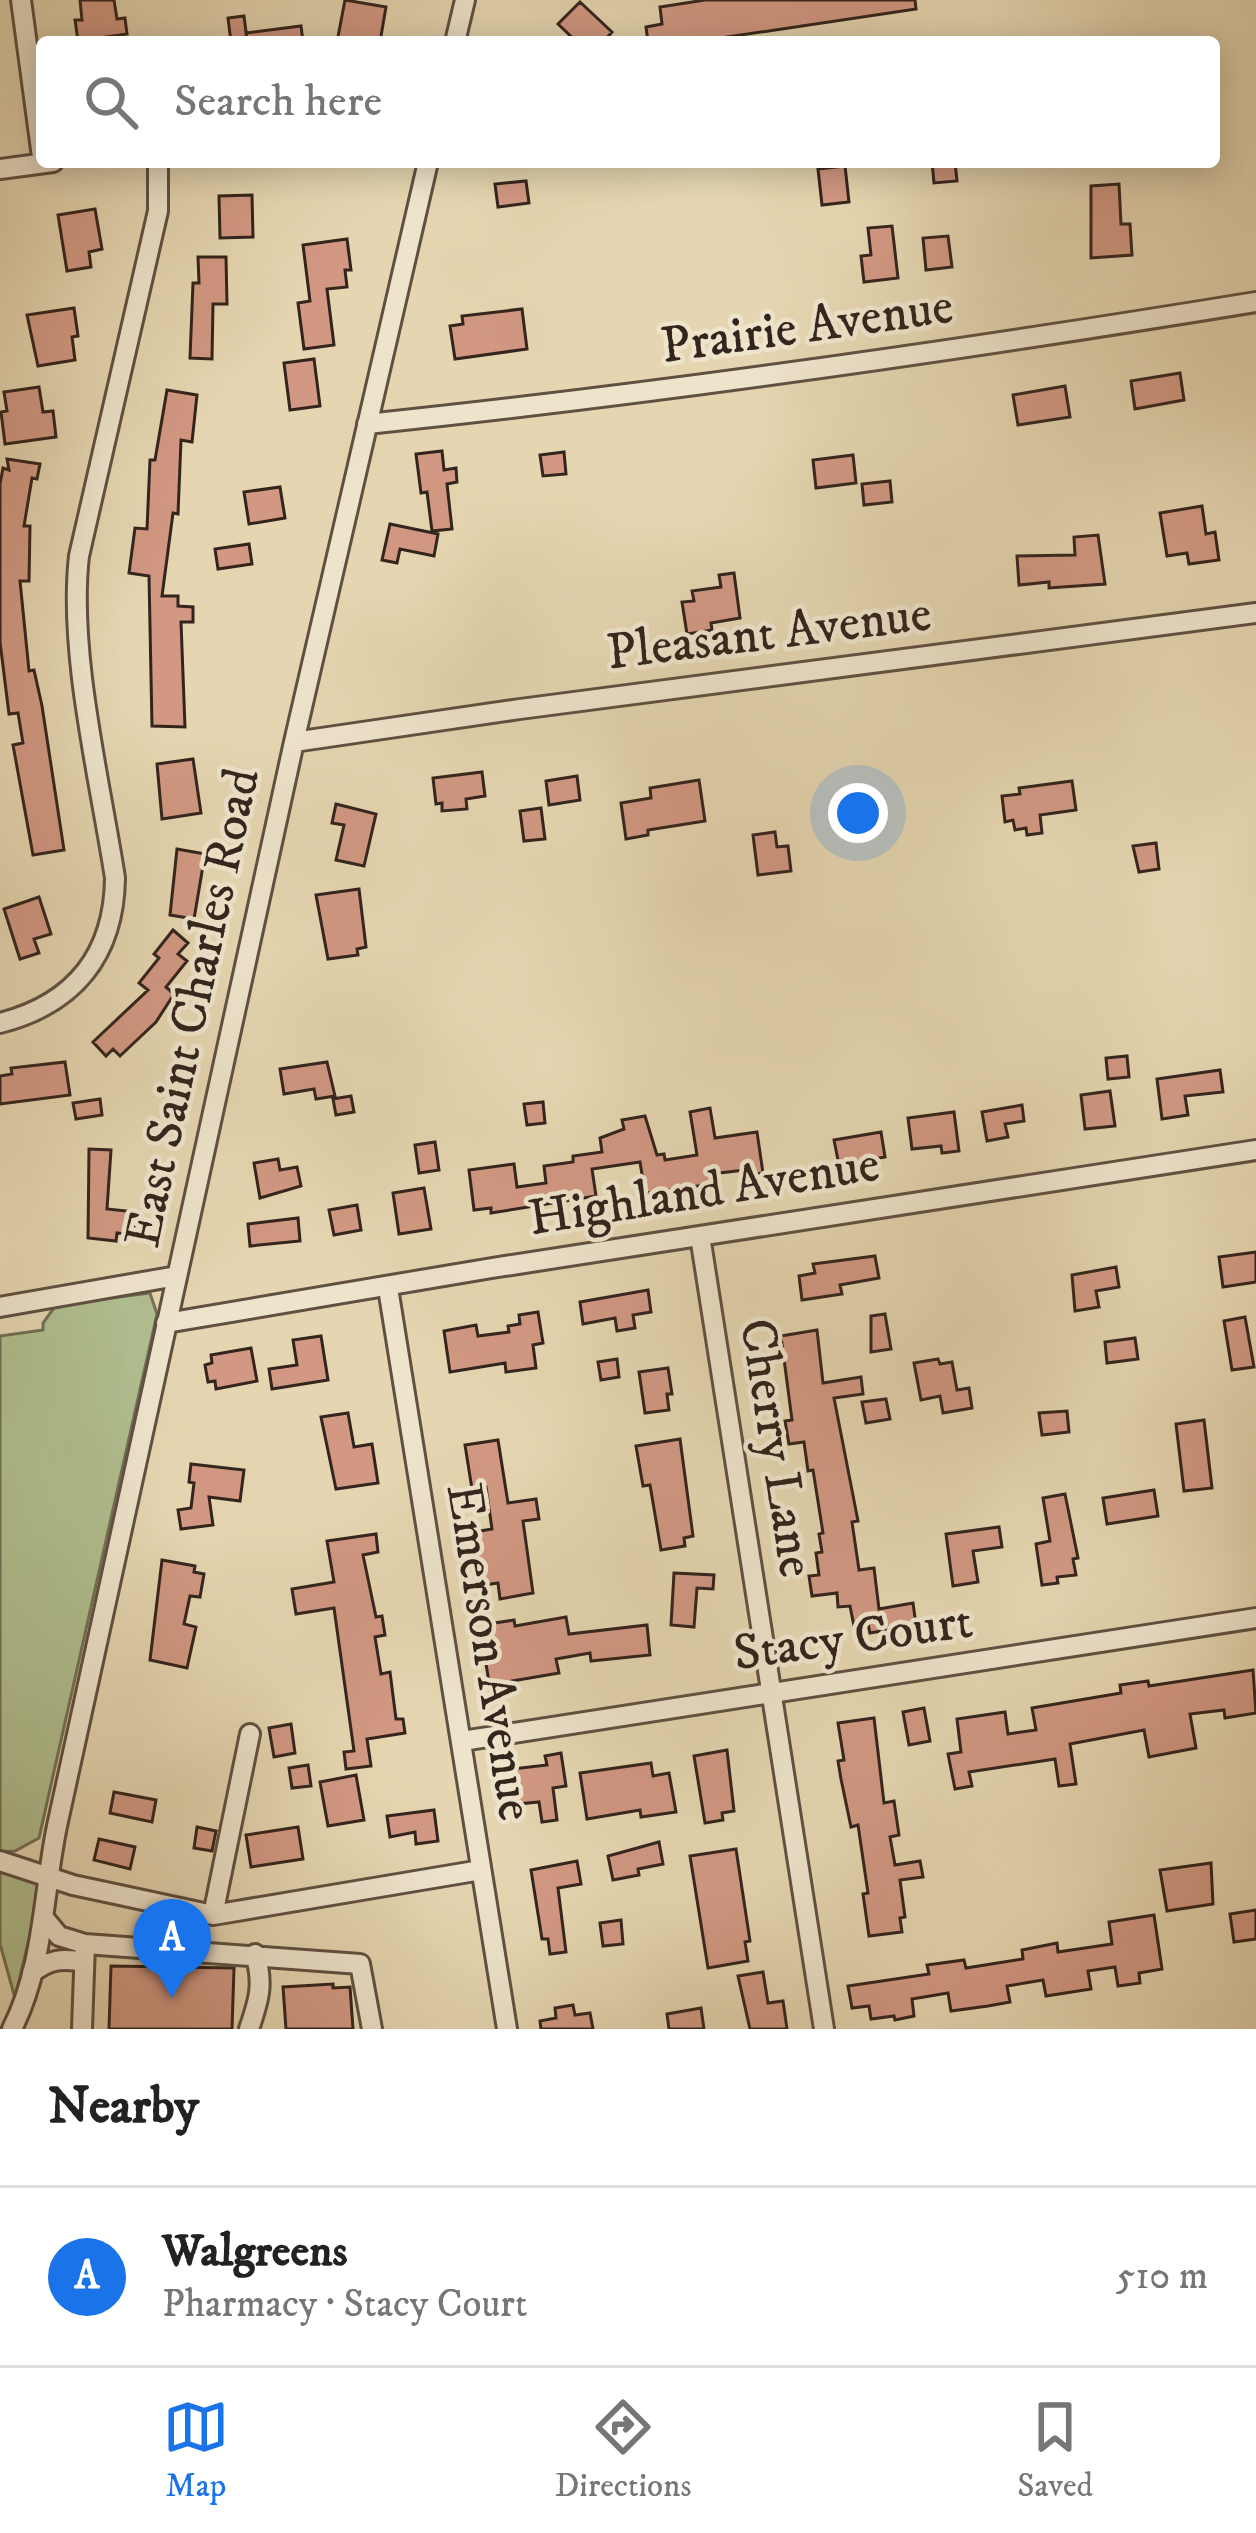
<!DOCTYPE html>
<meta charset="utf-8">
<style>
body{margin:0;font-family:"IM FELL DW Pica",serif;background:#f6f6f6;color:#222}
.you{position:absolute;left:858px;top:813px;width:42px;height:42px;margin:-30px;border:9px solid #fff;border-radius:50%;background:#1a73e8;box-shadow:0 0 0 18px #1a73e833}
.badge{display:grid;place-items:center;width:78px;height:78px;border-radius:50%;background:#1a73e8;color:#fff;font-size:39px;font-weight:700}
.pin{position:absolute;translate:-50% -99px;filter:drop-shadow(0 3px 6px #0008)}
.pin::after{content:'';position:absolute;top:63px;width:42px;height:36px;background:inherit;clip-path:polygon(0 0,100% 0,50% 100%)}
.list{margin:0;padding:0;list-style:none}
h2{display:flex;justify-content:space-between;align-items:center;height:156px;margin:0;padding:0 48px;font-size:51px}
h2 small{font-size:39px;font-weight:400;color:#767676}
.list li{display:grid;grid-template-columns:78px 1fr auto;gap:36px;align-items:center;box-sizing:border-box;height:180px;padding:0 48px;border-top:3px solid #e0e0e0}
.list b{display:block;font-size:45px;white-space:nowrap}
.list p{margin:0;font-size:39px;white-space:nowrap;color:#767676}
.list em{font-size:39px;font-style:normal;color:#767676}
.icon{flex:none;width:66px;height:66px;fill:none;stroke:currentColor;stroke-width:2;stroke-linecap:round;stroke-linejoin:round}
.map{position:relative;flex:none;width:1256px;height:2029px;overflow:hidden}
.search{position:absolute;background:#fff;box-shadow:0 6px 30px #0003;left:36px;right:36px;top:36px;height:132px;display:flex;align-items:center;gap:30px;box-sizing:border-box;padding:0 42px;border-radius:12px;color:#767676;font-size:45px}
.sheet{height:336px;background:#fff}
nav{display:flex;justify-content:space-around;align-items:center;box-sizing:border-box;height:168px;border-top:3px solid #e0e0e0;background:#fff;font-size:33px;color:#767676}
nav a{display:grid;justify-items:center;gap:6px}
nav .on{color:#1a73e8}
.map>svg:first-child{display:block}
.green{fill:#b0be8f;stroke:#727156;stroke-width:3}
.building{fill:#d29883;stroke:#33241d;stroke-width:3}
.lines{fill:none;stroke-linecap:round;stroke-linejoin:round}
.minor-casing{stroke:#605042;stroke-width:24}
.minor{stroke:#eee4cc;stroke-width:18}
.labels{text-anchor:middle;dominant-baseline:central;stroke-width:9;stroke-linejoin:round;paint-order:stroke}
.street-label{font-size:51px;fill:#33241d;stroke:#eee4cc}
</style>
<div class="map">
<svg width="1256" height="2029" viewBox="0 0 1256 2029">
<rect width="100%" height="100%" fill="#e5d6b1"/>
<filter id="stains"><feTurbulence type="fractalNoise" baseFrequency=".00167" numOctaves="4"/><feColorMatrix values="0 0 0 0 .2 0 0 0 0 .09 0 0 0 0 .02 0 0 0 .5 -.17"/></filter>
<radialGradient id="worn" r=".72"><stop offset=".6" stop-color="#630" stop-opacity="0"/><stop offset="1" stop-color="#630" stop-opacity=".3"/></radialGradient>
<path class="green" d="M150,1293L157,1314L39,1838L15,1851L0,1852V1336L43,1330V1323L56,1305Z
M0,1869L38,1879L41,1888L15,1998L0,1944Z"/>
<path class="building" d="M80,0H114L117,19L125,18L127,34L78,41L75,20H82Z
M345,0L386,7L380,42H337Z
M705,0H915L916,9L694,42H648L646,27L662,24L660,7Z
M580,2L612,32L603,42H577L558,24Z
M244,16L247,40L246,33L301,26L303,42H231L228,18Z
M932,162H955L957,181L934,183Z
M845,166L849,202L822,205L818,169Z
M526,181L529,203L498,207L495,184Z
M1119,184L1121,224H1130L1132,255L1091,258V186Z
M252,195L253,237L220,238L219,196Z
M95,209L102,249L89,252L91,267L67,271L58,215Z
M892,226L898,278L864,282L861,256L871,255L868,228Z
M948,236L952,267L926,270L923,238Z
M347,239L351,270H345L347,287L327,289L334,345L304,349L298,303L310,301L303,245Z
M198,257H226L227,304H213L212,359L190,358L193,283H199Z
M74,308L78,336L72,337L75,360L38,366L27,315Z
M522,309L527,349L455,359L450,326L463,324L462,316Z
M314,359L320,406L290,410L284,363Z
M1180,373L1184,400L1135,409L1131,381Z
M1065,386L1070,417L1018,425L1013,395Z
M39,387L43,412L53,411L56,437L5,444L1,412L7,411L4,392Z
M167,390L197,395L192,442L181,440L178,514L173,513L162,596H178V606L193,607V622H181L185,727L152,726L149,576L129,573L135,528L147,529L150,460H155Z
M442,451L444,470L456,468L457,482L447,484L452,529L432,531L427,492L421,493L416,454Z
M564,452L566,474L543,476L540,455Z
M853,455L856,483L816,488L813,460Z
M7,459L40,464L37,479L32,478L24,526H30L29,581H20L29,671L34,670L42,706L64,850L33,855L13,745L23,743L18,713L9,714L0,642V484L3,468L9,470Z
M890,481L892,502L864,505L862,484Z
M280,487L285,518L249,524L244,492Z
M1202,506L1206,534L1215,532L1219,560L1189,564L1187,553L1167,556L1160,513Z
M390,524L438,534L434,556L400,549L397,563L382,560Z
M1098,535L1105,584L1049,588V582L1019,585L1017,556L1075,555L1074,537Z
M249,544L252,564L218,569L215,549Z
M734,573L740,618L711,623L712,630L687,634L682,602L694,601L692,591L721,587L719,575Z
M193,759L201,813L162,819L157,764Z
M482,772L485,796L466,799L467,809L442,811V803L436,804L433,778Z
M577,776L580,800L549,805L546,781Z
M699,780L705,821L648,830V835L626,839L621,803L651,798L650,788Z
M1072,781L1076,810L1040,815L1042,833L1027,835L1026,828L1015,830L1013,820L1005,822L1002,796L1020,794L1019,788Z
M336,804L376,814L364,866L336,860L344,825L332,823Z
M541,808L545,839L524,841L520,811Z
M775,832L777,847L788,846L791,871L758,875L753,835Z
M1156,843L1159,869L1139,872L1133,846Z
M177,849L205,854L194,919L170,915Z
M359,889L366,947L357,949L358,955L328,959L316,895Z
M39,897L51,934L34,939L39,953L20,959L4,909Z
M173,930L188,943L178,954L187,961L166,987L174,994L156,1022L120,1056L113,1049L106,1056L93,1042L148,990L139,983L159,958L154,954Z
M1127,1056L1129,1077L1108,1079L1106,1058Z
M65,1062L70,1095L0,1104V1076L12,1074L11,1068Z
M327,1062L335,1096L316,1099L314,1089L284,1094L280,1069Z
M1220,1070L1223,1092L1185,1096L1188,1115L1162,1119L1157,1079Z
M1110,1091L1115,1126L1085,1129L1081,1095Z
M351,1096L354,1112L336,1115L333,1099Z
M100,1099L102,1115L76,1119L73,1103Z
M543,1102L545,1123L527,1125L524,1104Z
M1022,1105L1024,1121L1005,1124L1008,1137L987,1141L982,1112Z
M710,1108L715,1138L757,1132L763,1173L746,1175L745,1170L711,1174L713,1184L645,1193L640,1162L592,1169L596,1196L491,1213V1208L474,1210L469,1170L514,1164L517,1187L546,1183L544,1166L573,1162V1156L602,1152L600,1138L624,1129L622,1120L645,1116L657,1155L664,1154L665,1160L697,1155L690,1112Z
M954,1112L959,1151L942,1153L941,1146L912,1149L908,1118Z
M881,1132L885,1157L839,1165L834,1140Z
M435,1142L439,1170L419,1173L415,1145Z
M89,1149L111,1150L107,1209L136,1212L133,1235L117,1233L116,1241L88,1238Z
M278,1159L280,1170L297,1167L301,1186L260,1198L254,1163Z
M424,1188L431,1229L399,1234L393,1193Z
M357,1205L361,1230L334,1235L329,1210Z
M298,1218L300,1241L250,1246L248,1224Z
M1256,1252V1282L1223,1287L1219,1257Z
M875,1256L879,1278L840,1285L842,1294L802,1300L799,1276L815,1273L813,1264Z
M1116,1267L1119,1287L1096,1291L1099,1307L1075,1311L1072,1275Z
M648,1290L651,1312L633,1315L635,1328L617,1331L615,1318L583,1324L580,1302Z
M538,1312L543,1343L533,1345L536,1368L506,1372L505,1363L450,1372L444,1331L476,1325L478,1336L509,1332L508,1326L520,1324L519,1315Z
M885,1314L891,1349L871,1352V1316Z
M1245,1317L1254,1367L1232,1370L1224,1321Z
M817,1330L823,1383L861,1377L863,1394L834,1398L858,1521L852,1522L859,1570L874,1568L879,1609L913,1603L916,1625L870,1633L868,1624L854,1626L850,1606L838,1607L837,1593L812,1596L809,1576L819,1575L816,1553L822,1552L819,1534L823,1533L813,1470L808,1471L804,1442L789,1444L785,1421L792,1420L781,1336Z
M321,1336L328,1380L272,1389L269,1369L297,1365L293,1340Z
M1135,1338L1138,1359L1107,1363L1105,1342Z
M251,1348L257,1381L216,1389L215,1381L208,1382L205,1365L212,1363L211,1355Z
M617,1359L619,1377L601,1380L598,1362Z
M938,1359L940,1364L952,1362L957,1390L969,1388L972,1408L943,1413L940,1396L921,1400L914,1363Z
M668,1368L672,1394H667L669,1410L645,1413L639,1372Z
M886,1399L890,1419L866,1423L862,1402Z
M1067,1411L1069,1432L1042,1435L1039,1413Z
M348,1413L354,1447L372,1444L378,1483L336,1489L321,1417Z
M1204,1420L1212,1488L1184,1491L1176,1424Z
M680,1439L693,1536L684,1538L685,1546L661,1550L650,1485L643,1486L636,1446Z
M498,1440L508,1503L536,1499L539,1519L523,1521L533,1593L500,1599L498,1583L484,1585L474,1532L492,1529L486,1487L472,1489L465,1445Z
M191,1464L244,1470L240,1501L209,1497L213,1525L181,1529L178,1510L191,1508L194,1483L189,1482Z
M1154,1490L1158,1516L1107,1524L1103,1498Z
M1065,1494L1078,1558L1073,1559L1076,1575L1057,1577L1058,1583L1042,1585L1036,1544L1050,1541L1043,1498Z
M999,1527L1002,1547L973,1551L978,1582L953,1586L946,1534Z
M376,1534L378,1552L363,1555L376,1617L382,1616L385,1635L375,1637L381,1674L390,1672L396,1719H403L405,1733L367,1739L371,1766L346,1769L344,1752L354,1751L334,1608L296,1614L292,1589L334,1582L327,1541Z
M162,1560L195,1566L194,1572L204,1574L200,1597L190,1596L184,1624L196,1627L187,1668L150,1660Z
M674,1573L714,1575L713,1589L697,1588L694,1627L671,1625Z
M566,1617L569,1634L647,1625L650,1655L591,1661L590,1653L556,1659L559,1673L512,1681L513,1690L491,1694L483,1646L491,1645L488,1624L514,1620L515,1626Z
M1253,1670L1256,1713L1225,1718L1224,1710L1190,1714L1196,1748L1149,1757L1144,1730L1070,1744L1076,1784L1059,1786L1055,1759L969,1772L972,1786L955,1789L948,1754L961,1752L957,1719L1005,1712L1008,1734L1036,1730L1032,1708L1121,1693L1120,1685L1148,1681L1149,1686Z
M924,1708L930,1741L909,1745L903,1712Z
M874,1718L884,1803L894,1801L899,1835L890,1837L895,1865L920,1861L923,1877L900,1880L905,1917L900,1918L902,1932L869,1936L863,1894L868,1893L858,1825L851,1827L841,1779L838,1761L844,1760L838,1723Z
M291,1724L295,1753L274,1757L269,1728Z
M727,1750L734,1811L722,1813L723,1820L705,1823L694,1756Z
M561,1753L566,1786L553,1788L557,1820L542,1822L539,1802L508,1805L504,1770L547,1765L545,1756Z
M651,1763L653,1776L669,1773L676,1812L641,1817L640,1810L587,1819L580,1773Z
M308,1765L311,1786L292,1788L289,1768Z
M356,1775L364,1820L328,1826L320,1782Z
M114,1792L156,1800L152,1822L110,1813Z
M434,1810L438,1841L416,1844L415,1832L390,1837L387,1816Z
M197,1827L216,1831L212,1851L194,1848Z
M298,1827L303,1859L251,1867L246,1835Z
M99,1839L135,1847L130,1869L94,1860Z
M659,1842L663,1864L638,1869L639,1875L613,1880L608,1856Z
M736,1849L750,1941L745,1942L748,1961L708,1968L690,1856Z
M577,1861L581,1884L558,1888L566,1952L550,1954L548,1939H542L531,1870Z
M1211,1863L1213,1904L1167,1911L1160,1870Z
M1256,1910V1939L1234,1942L1230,1914Z
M1154,1915L1162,1969L1139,1973L1140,1983L1118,1986L1115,1967L1088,1971L1091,1989L1046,1996L1043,1980L1007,1986L1010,2002L988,2006L951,2011L948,1993L912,1999L914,2016L895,2020L894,2016L871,2019L869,2006L852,2008L848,1986L929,1974L927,1965L964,1960L966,1968L1023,1959L1022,1950L1057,1943L1058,1952L1112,1944L1109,1922Z
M621,1920L623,1944L603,1946L600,1923Z
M111,1966L234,1968L232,2029H109Z
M763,1972L768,2003L783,2001L787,2029H750L738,1976Z
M333,1984V1988L350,1987L353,2029H286L283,1987Z
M573,2005L575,2015L590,2013L593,2029H541L540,2021L556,2018L555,2008Z
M701,2008L704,2029H669L667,2014Z"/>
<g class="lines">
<g class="minor-casing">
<path id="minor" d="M21,0L42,157
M455,42L465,0
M0,169L53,162
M367,424C665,393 961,350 1256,302
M294,742L520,709L1256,613
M0,1023C74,1004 114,955 115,878C100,780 68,653 79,556L158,211V162
M700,1236L824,2029
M388,1288L507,2029
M0,1307L177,1276
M166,1323L492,1268L1256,1150
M462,1741L1256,1618
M0,1861L73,1885L213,1915L481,1870
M213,1915L250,1734
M44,1918L59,1936L85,1944L360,1964L372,2029
M32,1973C49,1959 63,1958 84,1962
M12,2029C44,1966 43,1894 57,1826L294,742L428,162
M82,2029L85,1944
M249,2029C259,2000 264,1984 255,1954"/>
</g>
<use href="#minor" class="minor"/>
</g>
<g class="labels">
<g class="street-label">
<text transform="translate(807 327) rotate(-8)">Prairie Avenue</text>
<text transform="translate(769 634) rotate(-7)">Pleasant Avenue</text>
<text transform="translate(193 1008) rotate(-78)">East Saint Charles Road</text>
<text transform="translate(704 1192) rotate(-9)">Highland Avenue</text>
<text transform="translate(776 1448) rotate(81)">Cherry Lane</text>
<text transform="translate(853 1638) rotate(-8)">Stacy Court</text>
<text transform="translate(489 1652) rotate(81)">Emerson Avenue</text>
</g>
</g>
<rect width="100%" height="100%" filter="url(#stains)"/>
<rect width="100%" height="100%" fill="url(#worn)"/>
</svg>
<div class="you"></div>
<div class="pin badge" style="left:172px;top:1998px">A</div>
<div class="search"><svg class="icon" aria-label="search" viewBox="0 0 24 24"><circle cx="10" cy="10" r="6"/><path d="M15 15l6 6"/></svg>Search here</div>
</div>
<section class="sheet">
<h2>Nearby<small></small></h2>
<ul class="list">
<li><span class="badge">A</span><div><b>Walgreens</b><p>Pharmacy · Stacy Court</p></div><em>510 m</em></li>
</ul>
</section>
<nav>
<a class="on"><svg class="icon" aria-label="map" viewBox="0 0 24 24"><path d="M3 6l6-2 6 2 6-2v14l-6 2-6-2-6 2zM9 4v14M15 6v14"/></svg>Map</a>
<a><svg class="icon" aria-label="directions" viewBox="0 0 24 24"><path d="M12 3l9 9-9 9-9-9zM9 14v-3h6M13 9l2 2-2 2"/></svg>Directions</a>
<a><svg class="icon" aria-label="saved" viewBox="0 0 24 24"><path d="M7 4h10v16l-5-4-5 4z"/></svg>Saved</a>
</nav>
